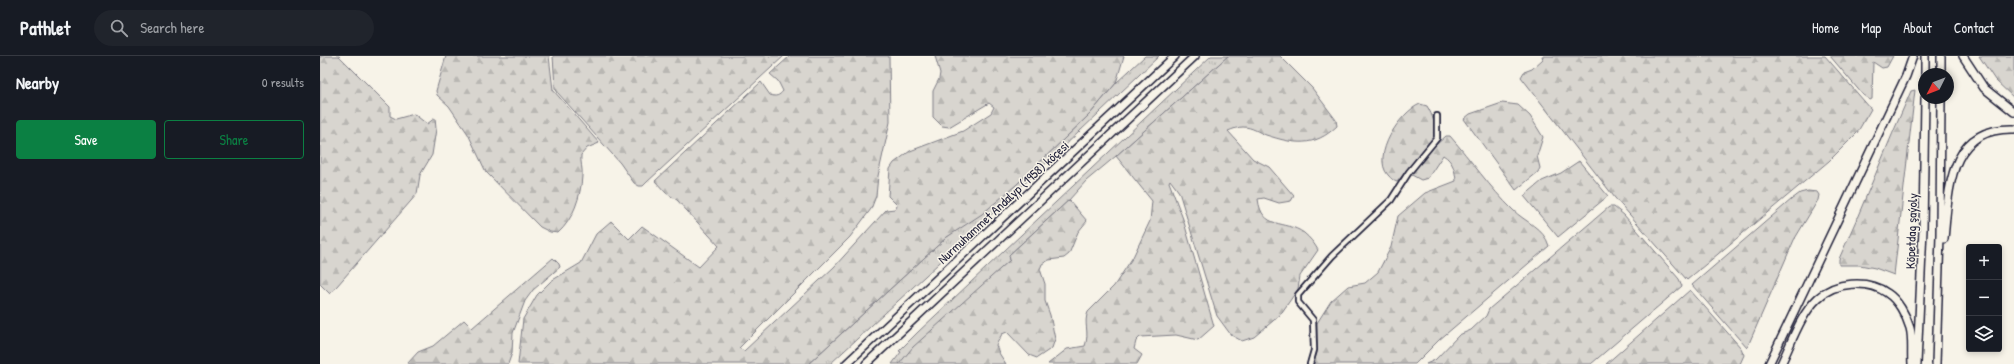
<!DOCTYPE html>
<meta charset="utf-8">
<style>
body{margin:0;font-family:"Patrick Hand",sans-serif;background:#20242c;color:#f1f3f6}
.controls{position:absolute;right:12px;bottom:12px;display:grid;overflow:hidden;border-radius:4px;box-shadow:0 2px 6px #0003}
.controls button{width:36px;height:36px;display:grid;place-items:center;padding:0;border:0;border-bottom:1px solid #363941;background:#171b24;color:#f1f3f6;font:20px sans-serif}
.compass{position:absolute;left:1598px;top:12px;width:36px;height:36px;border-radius:50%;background:#171b24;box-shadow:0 2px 6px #0003;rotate:228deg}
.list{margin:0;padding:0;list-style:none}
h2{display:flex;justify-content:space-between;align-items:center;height:52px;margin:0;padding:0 16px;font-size:17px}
h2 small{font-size:13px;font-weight:400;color:#9ea1a6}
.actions{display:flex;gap:8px;padding:12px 16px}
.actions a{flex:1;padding:9px 0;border:1px solid #0b8043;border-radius:4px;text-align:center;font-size:14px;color:#0b8043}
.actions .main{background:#0b8043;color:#fff}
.icon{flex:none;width:22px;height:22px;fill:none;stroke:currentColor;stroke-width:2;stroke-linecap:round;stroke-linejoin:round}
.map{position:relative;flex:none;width:1694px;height:308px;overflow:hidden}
header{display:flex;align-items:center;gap:24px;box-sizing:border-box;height:56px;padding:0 20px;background:#171b24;border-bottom:1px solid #363941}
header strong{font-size:19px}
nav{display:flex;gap:22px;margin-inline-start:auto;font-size:14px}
.search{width:280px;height:36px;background:#20242c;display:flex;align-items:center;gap:10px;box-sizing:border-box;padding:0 14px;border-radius:22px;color:#9ea1a6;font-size:15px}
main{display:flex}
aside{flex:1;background:#171b24}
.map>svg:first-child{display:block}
.grass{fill:url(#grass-tufts);stroke:#7d7c85}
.forest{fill:url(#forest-firs);stroke:#7d7c85}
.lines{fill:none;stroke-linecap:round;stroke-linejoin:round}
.minor-casing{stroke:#22223b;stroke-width:8}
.primary-casing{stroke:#22223b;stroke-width:10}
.minor{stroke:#f7f3e8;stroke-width:4.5}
.primary{stroke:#f7f3e8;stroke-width:7}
.labels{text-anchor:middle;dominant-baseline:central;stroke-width:3;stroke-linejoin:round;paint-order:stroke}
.street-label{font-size:13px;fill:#22223b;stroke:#f7f3e8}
</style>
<header>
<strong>Pathlet</strong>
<div class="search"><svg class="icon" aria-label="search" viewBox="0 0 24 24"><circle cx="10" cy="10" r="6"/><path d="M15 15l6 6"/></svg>Search here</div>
<nav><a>Home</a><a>Map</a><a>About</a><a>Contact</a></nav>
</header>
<main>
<aside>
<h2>Nearby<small>0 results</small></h2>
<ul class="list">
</ul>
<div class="actions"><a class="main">Save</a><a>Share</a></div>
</aside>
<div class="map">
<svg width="1694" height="308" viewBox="0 0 1694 308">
<defs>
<pattern id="grass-tufts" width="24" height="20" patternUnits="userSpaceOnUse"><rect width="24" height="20" fill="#d8d5cf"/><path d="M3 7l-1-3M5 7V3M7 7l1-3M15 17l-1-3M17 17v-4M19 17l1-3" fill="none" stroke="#b9b7b3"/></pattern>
<pattern id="forest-firs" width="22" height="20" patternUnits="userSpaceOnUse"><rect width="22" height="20" fill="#d8d5cf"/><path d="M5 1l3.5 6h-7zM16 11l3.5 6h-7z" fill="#b9b7b3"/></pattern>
</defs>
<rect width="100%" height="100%" fill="#f7f3e8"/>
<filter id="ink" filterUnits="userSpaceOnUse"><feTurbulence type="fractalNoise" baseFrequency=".025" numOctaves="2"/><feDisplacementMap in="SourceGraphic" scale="8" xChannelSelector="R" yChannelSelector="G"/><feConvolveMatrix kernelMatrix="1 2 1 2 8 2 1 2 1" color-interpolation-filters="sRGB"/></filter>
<g filter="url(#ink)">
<path class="grass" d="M825,0H839L700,132L510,308H488L627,181L696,129L770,58L796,27Z
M891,0H908L796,100L766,125L749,144L689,199L690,204L579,308H572L581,296L579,295L598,276Z"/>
<path class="forest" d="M0,0H19L70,51V60L76,63L94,58L107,68L115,62L116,73L112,99L100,119L97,138L10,238L0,228Z
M126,0H229L233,34L279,87L267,92L261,99C260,106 263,113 262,120C261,140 253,164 238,177L230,176L220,171L166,116L148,78L129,50L117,39L116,35Z
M233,0H464L327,126L323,130H319L314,127L300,107L238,37L235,32Z
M470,0H569L570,66L558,120L556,140L551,153L530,181L419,292L424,295L514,211L566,154L575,153L577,149L568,140L570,113L574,107L590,95L643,75L671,57L674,51L669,47L629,71L622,70L613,61V35L619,23L620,17L615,0H804L796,27L770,58L696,129L662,158L627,181L488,308H198L203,263L217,239L231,225L261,207L276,178L291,165L309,183L322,170L379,211L399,190L357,144L346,137L335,125L441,26L450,39C456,41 459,40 463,35L458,25L450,18Z
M908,0H960L992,32L1016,64L1017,70C994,92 974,88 946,79C938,76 932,71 923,71C918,71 913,73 908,75L933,103L949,111L974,140L971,145L959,147L944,142L938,143C942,175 965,163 984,177C990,182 994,187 998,194L980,220L978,233L960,259L934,281L922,285L911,279L897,260L859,136L850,124L849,126L863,163L894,270L878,284L856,279L820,281L816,285L814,293L822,299L817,308H728L747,293L765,290C770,276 763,267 768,256L794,230L813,201L830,165L832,145L796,100Z
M1222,0H1505L1551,53L1537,77L1509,105L1367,224L1295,142L1201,21L1204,16L1212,13L1223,3Z
M1510,0H1573L1567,11L1562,12L1553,6L1552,43L1550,44L1543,39Z
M1659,0H1694V42L1675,24Z
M1595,34L1574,219L1555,212L1540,209H1519V203C1544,148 1566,91 1591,35Z
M1182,47L1198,49L1210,60L1223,81L1217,100L1220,112L1218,116L1196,134L1144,63L1150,58Z
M1100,48L1107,50C1113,60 1116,69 1114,81L1077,126C1073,125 1071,122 1068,119C1051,100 1080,56 1100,48Z
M1126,80H1130C1151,104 1170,132 1193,154C1205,166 1224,172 1229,190L1119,284L1095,308H993L997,297V267L1011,245L1028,230L1045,227L1058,216L1071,191L1078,160L1105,137L1136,125C1135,114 1133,105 1123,99L1108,122L1101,124L1090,118L1107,97Z
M1259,105L1288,140L1238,181L1204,140L1222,125L1241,117Z
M1488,135L1497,136L1499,139L1498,144L1474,184L1427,292L1372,229L1472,143L1480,137Z
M749,144L767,165L758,176L749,198L744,202L729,204L722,208L720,213L725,228V245L730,259L735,283L732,292L717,302L709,299L687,276L682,278L676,289L679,297L686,308H579L593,291L690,204L689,199Z
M1289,151H1294L1304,159L1359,223L1362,230L1271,308H1106L1115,304L1139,279L1151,274L1166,260L1169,253Z
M233,202L239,208L240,211L213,234L205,245L193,277L192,297L188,308H87L98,296L113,290L144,264L152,272Z
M1370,234L1421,292L1424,299L1420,308H1286Z"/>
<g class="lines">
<g class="minor-casing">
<path id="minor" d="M990,308L994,294L993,264L978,246V239L1012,200L1071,144L1089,116L1117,82V60"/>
</g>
<g class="primary-casing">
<path id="primary" d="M1643,0L1664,32L1694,56
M1605,18V0
M1621,18V0
M1624,183C1629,133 1628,71 1694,73
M526,308L855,0
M546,308L875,0
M1449,308L1586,20L1593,0
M1461,308C1472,286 1480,259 1498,242C1515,226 1547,223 1567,237C1578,244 1586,259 1590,272C1593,282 1591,297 1592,308
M1597,308L1603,173L1605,42
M1616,308L1620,179L1621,42"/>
</g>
<use href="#minor" class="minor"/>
<use href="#primary" class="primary"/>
</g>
</g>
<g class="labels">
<g class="street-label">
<text transform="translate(683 146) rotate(-43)">Nurmuhammet Andalyp (1958) köçesi</text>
<text transform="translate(1591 175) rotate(-88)">Köpetdag şaýoly</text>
</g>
</g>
</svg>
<div class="controls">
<button>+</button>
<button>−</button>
<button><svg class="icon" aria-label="layers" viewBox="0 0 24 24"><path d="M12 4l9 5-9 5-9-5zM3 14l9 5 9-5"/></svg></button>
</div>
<svg class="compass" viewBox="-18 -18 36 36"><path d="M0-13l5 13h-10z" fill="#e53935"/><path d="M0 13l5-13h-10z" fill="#9ea1a6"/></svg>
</div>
</main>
